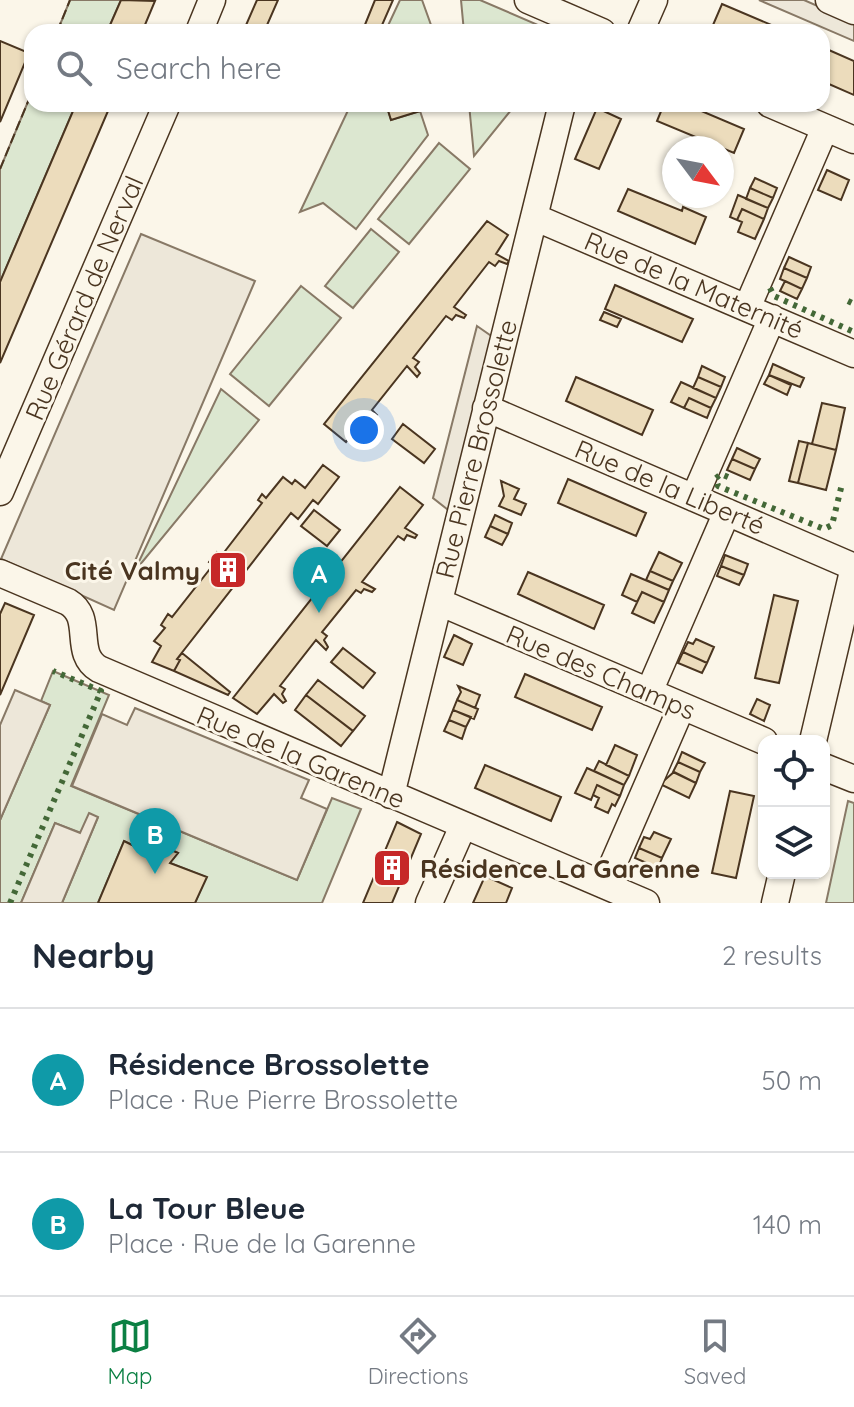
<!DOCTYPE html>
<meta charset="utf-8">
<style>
body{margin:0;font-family:Quicksand,sans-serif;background:#f2f2f3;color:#1f2937}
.controls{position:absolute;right:24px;bottom:24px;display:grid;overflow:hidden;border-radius:16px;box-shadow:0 2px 6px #0004}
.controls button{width:72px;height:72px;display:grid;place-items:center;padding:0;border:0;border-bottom:2px solid #e0e1e3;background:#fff;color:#1f2937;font:40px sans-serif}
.compass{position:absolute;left:662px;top:136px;width:72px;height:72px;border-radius:50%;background:#fff;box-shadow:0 2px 6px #0004;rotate:122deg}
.you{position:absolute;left:364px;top:430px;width:28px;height:28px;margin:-20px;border:6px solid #fff;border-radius:50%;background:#1a73e8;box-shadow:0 0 0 12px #1a73e833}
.badge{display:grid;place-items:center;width:52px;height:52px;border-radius:50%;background:#0b8043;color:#fff;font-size:26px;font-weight:700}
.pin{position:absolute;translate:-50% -66px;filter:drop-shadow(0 2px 4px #0008)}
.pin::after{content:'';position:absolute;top:42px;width:28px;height:24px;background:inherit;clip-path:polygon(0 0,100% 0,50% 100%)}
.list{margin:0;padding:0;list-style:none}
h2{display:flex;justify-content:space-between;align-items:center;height:104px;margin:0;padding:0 32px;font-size:34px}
h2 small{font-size:26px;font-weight:400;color:#747a83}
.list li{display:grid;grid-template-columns:52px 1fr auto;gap:24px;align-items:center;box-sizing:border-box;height:144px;padding:0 32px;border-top:2px solid #e0e1e3}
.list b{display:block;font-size:30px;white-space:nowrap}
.list p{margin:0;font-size:26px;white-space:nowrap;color:#747a83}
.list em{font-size:26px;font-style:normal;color:#747a83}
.icon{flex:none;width:44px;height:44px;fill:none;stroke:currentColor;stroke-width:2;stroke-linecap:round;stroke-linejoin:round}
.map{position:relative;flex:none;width:854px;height:903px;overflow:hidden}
.search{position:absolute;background:#fff;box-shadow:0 2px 6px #0004;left:24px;right:24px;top:24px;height:88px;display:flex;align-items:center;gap:20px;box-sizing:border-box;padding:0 28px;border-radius:24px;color:#747a83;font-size:30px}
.sheet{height:392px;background:#fff}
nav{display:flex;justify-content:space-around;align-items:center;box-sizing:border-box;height:112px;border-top:2px solid #e0e1e3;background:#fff;font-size:22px;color:#747a83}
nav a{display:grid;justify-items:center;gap:4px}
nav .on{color:#0b8043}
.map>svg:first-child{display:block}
.green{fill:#dce7d0;stroke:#887966;stroke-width:2}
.parking{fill:#ede7d9;stroke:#887966;stroke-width:2}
.building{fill:#ecdcbc;stroke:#4a3520;stroke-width:2}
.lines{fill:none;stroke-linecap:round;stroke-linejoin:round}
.minor-casing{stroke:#4a3520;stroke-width:29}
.minor{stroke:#fbf6e9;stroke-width:26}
.hedge{stroke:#436837;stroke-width:6;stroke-dasharray:4 6;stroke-linecap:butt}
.fence{stroke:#4a3520;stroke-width:2;stroke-dasharray:10 4;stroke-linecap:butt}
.labels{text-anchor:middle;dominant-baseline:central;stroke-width:6;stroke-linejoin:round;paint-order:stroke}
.street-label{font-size:26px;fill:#4a3520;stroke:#fbf6e9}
.poi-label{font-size:26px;font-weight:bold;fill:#4a3520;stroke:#fbf6e9;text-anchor:end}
</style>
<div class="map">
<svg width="854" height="903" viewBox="0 0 854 903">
<rect width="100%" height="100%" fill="#fbf6e9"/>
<path class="green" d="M70,0H121L107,32H57Z
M400,0H422L431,25L428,32H385Z
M461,0H480L545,28L544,32H464Z
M32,92V104H76L0,282V169Z
M351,104H386L391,120L420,111L428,135L356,229L323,203L300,212Z
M469,104H516L474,156Z
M439,143L470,169L409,244L378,219Z
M371,229L399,252L353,308L325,286Z
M301,286L341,318L269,406L230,374Z
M221,389L259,420L134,572Z
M53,671L109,695L71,786L297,880L332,798L361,809L322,903H195L206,877L170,863L178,853L160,845V859L124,841L98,903H62L98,817L81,833L55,823L21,903H0V820L50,705L41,701Z
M848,801L854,803V903H826Z"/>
<path class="parking" d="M759,0H804L854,22V41Z
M141,234L255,281L114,610L1,559Z
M477,326L497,340L452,513L433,498Z
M15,690L50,705L0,820V725Z
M135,708L309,780L301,798L327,809L297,880L72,786L102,714L127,725Z
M89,813L98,817L62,903H21L55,823L80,833Z"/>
<path class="building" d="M121,0L155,1L142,32H107Z
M257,0H278L264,32H243Z
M375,0H393L379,32H362Z
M722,4L788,32H710Z
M0,41L29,53L0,122Z
M822,47L854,61V95L822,81Z
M76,104H111L0,363V282Z
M386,104H418L420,111L391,120Z
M664,104H685L744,129L734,153L657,121Z
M597,108L621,119L599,169L575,159Z
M827,170L849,180L841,200L818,190Z
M755,178L777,188L773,198L750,188Z
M750,188L773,198L768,208L746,199Z
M628,189L682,211L683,207L706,217L695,244L618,211Z
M738,195L768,208L764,219L742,209L737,220L730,217Z
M742,209L764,219L755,239L738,232L742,222L737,220Z
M487,221L508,235L496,254L509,261L507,264L499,261L495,266L489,262L454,307L466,315L464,318L456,315L452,320L446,316L413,358L419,362L415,367L420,373L417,377L407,366L372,410L377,415L374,419L378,422V427L376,429L365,419L346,442L324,424Z
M789,257L811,267L807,278L784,268Z
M784,268L807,278L802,289L780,279Z
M785,281L802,289L797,299L780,291Z
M615,285L693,319L682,342L605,309Z
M604,312L621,319L617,327L600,320Z
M773,364L804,378L800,387L769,375Z
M702,366L725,377L721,387L698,377Z
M769,375L791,385L787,395L764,384Z
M576,377L653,410L642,435L566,401Z
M698,377L721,387L716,398L693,388Z
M681,382L716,398L711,408L689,398L684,408L671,402Z
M689,398L711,408L707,418L684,408Z
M822,403L845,408L836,450L812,444Z
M403,424L435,449L424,463L392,439Z
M799,441L808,443L798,483L789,481Z
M808,443L836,450L826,490L798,483Z
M737,448L760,459L755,469L732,459Z
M732,459L755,469L750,480L727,470Z
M323,465L339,477L318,504L313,500L298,519L291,513L177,659L180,660L174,671L152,662L161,646L154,641L165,628L161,625L168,614L172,617L213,565L209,562L217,552L222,555L262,503L258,500L262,494L266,498L283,477L292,484L295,480L305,488Z
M568,479L646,513L636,536L558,503Z
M501,481L519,489L514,499L526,504L521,515L499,506L504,496Z
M400,487L423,505L405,528L417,535L415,538L407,535L404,540L398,536L362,582L375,589L372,592L364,589L361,593L356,590L322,632L327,636L324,640L328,647L326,650L316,640L280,686L285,689L282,694L286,701L283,703L274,694L257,714L233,698Z
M314,510L340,530L327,546L301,526Z
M495,515L512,523L508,534L490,526Z
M490,526L508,534L502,545L485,537Z
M659,552L682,563L673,581L650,571Z
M725,555L748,564L744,575L721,566Z
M721,566L744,575L739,585L717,576Z
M650,571L673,581L669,590L646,580Z
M528,572L604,605L594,629L518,594Z
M631,574L669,590L664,602L642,592L637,602L622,595Z
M642,592L664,602L654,623L632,613Z
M774,595L798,601L779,683L755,678Z
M5,603L34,615L0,695V614Z
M454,635L472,644L463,665L444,657Z
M696,639L714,647L707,663L683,652L688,642L693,644Z
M343,648L375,673L363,688L331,662Z
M683,652L707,663L702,673L678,663Z
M182,653L230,692L228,695L174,671L180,660L177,659Z
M525,674L602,707L592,730L515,697Z
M318,680L365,716L353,731L306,695Z
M458,686L480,695L475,708L457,700L461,692Z
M306,695L353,731L341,746L295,710Z
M757,699L770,705L764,721L750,714Z
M457,700L478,709L474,719L453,710Z
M453,710L471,717L466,727L449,720Z
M449,720L466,727L462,739L444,731Z
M615,745L637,755L629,776L606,765Z
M682,752L705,763L700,772L678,762Z
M599,761L629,776L624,785L594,771Z
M678,762L700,772L696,783L673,772Z
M485,765L561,797L551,821L475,788Z
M587,768L624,785L620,796L597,785L591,800L575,793Z
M674,772L696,783L689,798L660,784Z
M597,785L620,796L615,806L612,804L608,813L595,807L599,798L593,795Z
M730,791L754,796L736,878L712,873Z
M397,822L421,834L392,903H363Z
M654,832L671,839L662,858L639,848L644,837L650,839Z
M124,841L160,859V845L178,853L170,863L207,877L195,903H98Z
M639,848L662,858L658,868L635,858Z
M485,876L512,888L506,903H473Z"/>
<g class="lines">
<g class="minor-casing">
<path id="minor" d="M528,0L602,32
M829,0L854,11
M199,32L212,0
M640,32L654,0
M770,104L854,140
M534,217L854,354
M747,308L825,128
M486,408L854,567
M0,492L167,104
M694,498L772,318
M0,573L68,602C95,618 72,653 99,669L646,903
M439,602L764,741
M649,692L727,512
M813,741L854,567
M824,767L854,779
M391,795L562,104
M604,885L682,706
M429,903L463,826
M775,903L782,873"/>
</g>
<use href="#minor" class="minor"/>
<path class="hedge" d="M770,288L774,296L854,332
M848,301L854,304
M728,477L721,474L716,478L718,486L824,529L832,525L842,484
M10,903L101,691L53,671"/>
<path class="fence" d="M57,32L70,0
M0,169L32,92"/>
</g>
<defs>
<g id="building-square" transform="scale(2)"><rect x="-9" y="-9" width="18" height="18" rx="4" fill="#c62828" stroke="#fbf6e9"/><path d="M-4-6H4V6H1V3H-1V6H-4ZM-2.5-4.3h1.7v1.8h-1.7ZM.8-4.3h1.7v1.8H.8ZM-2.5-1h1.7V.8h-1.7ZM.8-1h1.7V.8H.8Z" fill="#fff"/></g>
</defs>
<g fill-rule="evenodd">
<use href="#building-square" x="228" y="570"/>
<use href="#building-square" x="392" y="868"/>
</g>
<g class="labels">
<g class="street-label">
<text transform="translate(694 285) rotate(23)">Rue de la Maternité</text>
<text transform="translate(84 298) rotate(-67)">Rue Gérard de Nerval</text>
<text transform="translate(476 449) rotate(-76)">Rue Pierre Brossolette</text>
<text transform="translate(670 487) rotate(23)">Rue de la Liberté</text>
<text transform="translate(601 672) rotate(23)">Rue des Champs</text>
<text transform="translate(301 757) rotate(23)">Rue de la Garenne</text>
</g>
<g class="poi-label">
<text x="200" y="570">Cité Valmy</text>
<text x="420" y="868" text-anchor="start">Résidence La Garenne</text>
</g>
</g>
</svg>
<div class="controls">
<button><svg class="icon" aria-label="locate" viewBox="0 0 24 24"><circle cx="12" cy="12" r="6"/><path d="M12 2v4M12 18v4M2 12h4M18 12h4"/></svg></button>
<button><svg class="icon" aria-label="layers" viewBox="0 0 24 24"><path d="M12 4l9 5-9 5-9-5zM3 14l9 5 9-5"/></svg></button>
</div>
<svg class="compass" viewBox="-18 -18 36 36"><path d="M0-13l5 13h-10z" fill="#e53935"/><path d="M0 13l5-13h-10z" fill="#747a83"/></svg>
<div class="you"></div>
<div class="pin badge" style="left:319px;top:613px;background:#0f9aa8">A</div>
<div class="pin badge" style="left:155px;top:874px;background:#0f9aa8">B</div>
<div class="search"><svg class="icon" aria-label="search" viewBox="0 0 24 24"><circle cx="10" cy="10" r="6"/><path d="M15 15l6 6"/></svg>Search here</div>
</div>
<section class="sheet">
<h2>Nearby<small>2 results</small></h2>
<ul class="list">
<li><span class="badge" style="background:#0f9aa8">A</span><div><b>Résidence Brossolette</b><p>Place · Rue Pierre Brossolette</p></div><em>50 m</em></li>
<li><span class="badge" style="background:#0f9aa8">B</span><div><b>La Tour Bleue</b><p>Place · Rue de la Garenne</p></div><em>140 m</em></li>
</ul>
</section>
<nav>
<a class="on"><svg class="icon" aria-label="map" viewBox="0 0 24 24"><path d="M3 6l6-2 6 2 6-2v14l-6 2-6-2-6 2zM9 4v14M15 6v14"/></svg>Map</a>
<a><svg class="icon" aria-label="directions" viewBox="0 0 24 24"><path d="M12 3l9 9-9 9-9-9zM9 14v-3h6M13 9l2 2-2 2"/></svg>Directions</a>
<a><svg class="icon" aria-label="saved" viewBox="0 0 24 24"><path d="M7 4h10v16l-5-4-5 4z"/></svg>Saved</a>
</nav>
